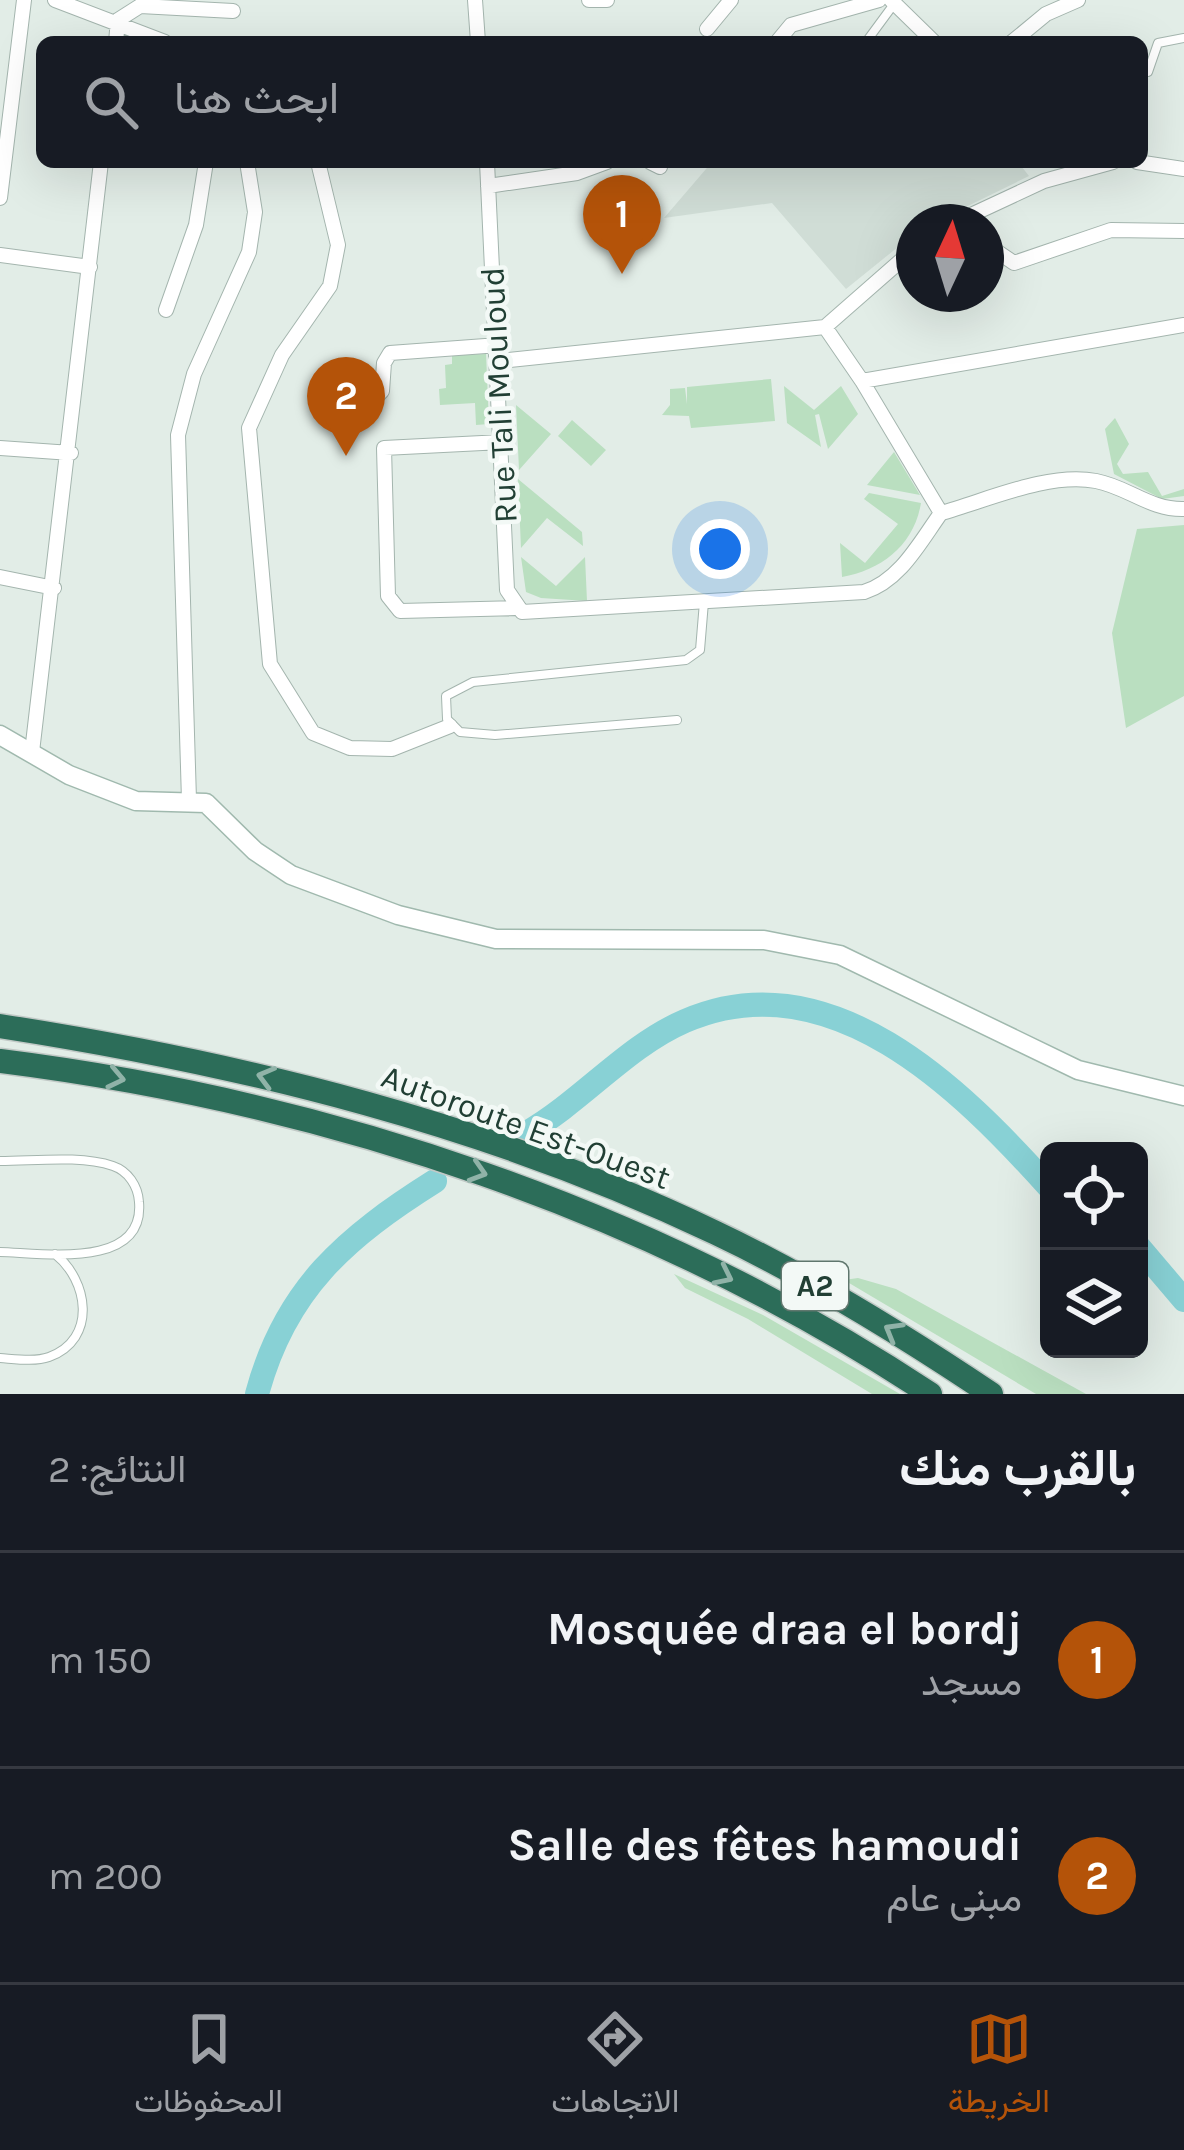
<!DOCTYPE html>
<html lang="ar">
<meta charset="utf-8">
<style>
body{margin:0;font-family:Karla,Vazirmatn,sans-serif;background:#242831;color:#f1f3f6;direction:rtl}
.controls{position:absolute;right:36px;bottom:36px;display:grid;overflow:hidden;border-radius:18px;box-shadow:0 12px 48px #0002}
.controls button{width:108px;height:108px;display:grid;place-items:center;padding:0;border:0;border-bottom:3px solid #363941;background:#171b24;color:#f1f3f6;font:60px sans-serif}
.compass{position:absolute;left:896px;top:204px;width:108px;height:108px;border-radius:50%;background:#171b24;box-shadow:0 12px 48px #0002;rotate:4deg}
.you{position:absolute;left:720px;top:549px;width:42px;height:42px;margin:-30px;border:9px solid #fff;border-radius:50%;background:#1a73e8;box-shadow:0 0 0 18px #1a73e833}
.badge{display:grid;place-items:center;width:78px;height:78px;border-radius:50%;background:#b45309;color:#fff;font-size:39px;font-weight:700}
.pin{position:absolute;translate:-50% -99px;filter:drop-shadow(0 3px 6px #0008)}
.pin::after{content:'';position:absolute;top:63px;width:42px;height:36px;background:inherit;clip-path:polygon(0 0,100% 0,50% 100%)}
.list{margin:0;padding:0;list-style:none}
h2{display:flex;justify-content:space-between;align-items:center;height:156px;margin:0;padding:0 48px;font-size:51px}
h2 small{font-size:39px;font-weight:400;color:#9ea1a6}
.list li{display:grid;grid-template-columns:78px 1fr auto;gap:36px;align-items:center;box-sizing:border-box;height:216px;padding:0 48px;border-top:3px solid #363941}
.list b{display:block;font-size:45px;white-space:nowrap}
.list p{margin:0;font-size:39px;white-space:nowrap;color:#9ea1a6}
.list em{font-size:39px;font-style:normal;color:#9ea1a6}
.icon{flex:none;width:66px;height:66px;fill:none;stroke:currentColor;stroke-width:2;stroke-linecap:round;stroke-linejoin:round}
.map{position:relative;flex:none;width:1184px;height:1394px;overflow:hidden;direction:ltr}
.search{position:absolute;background:#171b24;box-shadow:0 12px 48px #0002;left:36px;right:36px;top:36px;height:132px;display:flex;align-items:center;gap:30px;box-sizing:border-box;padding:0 42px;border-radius:18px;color:#9ea1a6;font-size:45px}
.sheet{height:588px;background:#171b24}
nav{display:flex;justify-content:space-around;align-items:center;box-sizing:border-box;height:168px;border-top:3px solid #363941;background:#171b24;font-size:33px;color:#9ea1a6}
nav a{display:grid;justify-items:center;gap:6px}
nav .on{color:#b45309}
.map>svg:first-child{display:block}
.built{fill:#d0ddd6}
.green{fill:#badfc0}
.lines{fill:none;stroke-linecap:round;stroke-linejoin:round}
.river{stroke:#88d1d5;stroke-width:24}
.lane-casing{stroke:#a4b5ae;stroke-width:10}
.street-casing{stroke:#a4b5ae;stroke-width:16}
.secondary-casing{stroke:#a0b9ae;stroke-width:21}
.highway-casing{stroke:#c1c9c6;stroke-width:27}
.lane{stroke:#fff;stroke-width:8}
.street{stroke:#fff;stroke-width:14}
.secondary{stroke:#fff;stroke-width:18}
.highway{stroke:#2c6d59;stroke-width:24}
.oneway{stroke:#90b3a8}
.labels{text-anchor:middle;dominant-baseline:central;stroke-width:9;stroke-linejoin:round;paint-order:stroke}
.shield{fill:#f3f9f6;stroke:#60776e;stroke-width:3}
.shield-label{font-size:30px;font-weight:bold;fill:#213f34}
.street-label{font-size:33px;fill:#213f34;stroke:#f3f9f6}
</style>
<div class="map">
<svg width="1184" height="1394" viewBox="0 0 1184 1394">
<rect width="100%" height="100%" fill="#e2ede7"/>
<path class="built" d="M712,162H1018L1029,176L935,222H914V234L846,289L772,203L664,218Z"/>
<path class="green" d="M486,354L489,424L476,425L475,403L440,405L439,389L446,388L445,365L452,364V355Z
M771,379L775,421L691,428L689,416L662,415L670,405V389L685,388L687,404V387Z
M784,386L814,410L841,386L858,414L828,449L819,414L815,415L821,447L787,423Z
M516,405L551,434L519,470Z
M1115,418L1129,444L1117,464L1123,474L1148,472L1162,496L1184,489V496L1162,499L1114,474L1105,429Z
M572,420L606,450L591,466L558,436Z
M894,452L920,495L867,485Z
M518,479L582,532L583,546L547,518L521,548Z
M869,493L921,503C914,545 882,570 842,577L840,543L865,563L898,524L864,499Z
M1184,525V696L1126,728L1112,633L1137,529Z
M521,557L556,586L585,557L587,601L541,598L526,592Z
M674,1274L763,1315L900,1394H872L748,1319L685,1288Z
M858,1278L896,1289L1086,1394H1036L844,1280Z"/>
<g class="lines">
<path class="river" d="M528,1132C583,1100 627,1046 685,1021C830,958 961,1089 1049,1187
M1139,1247L1184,1300
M257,1394C285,1289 346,1237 435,1181"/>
<g class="lane-casing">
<path id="lane" d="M866,42L894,4
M1148,72L1158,43L1184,38
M677,720L495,735L460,732L447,719L446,696L473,682L686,660L700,650L704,602
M0,1161C35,1161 80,1155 113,1166C128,1171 138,1186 139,1202C145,1270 42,1253 0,1252
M0,1358C15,1359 35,1362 49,1357C98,1339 88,1280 55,1254"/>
</g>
<g class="street-casing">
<path id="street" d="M55,0L165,42
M475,0L478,42
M589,0H607
M891,0L934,42
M707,29L731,0
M116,42L118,20L140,6L233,11
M777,42L791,25L879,0
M1012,42L1046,14L1078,0
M318,162L338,245L330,286L282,355L249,428L270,664L313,733L350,748L392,749L450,726
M487,162L507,590L522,612L864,592C900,581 920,542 941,513L862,381
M650,162L660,167
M1137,162L1184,169
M488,186L577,173L607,162
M0,198L24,0
M956,222L1044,181L1113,162
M986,244L1014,263L1111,230L1184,231
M914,249L825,327L862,381L1184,325
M0,255L90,267
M166,310L196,225L206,162
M500,361L825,327
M356,398L376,397L382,391L384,363L390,353L499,345
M502,442L384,448L388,596L400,611L515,608
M0,448L71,453
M941,513C988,500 1048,472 1096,481C1128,487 1150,510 1184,509
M0,577L54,588
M32,752L101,162
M189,800L178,435L194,374L249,252L255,212L247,162"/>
</g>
<g class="secondary-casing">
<path id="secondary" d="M0,735L69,775L136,801L206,803L255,851L291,875L398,915L496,939L764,940L840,955L1078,1070L1184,1096"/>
</g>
<g class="highway-casing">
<path id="highway" d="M0,1026C245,1064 491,1125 716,1233C811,1278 903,1335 991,1394
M0,1061C327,1102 654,1211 930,1394"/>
</g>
<use href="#lane" class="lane"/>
<use href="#street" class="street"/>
<use href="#secondary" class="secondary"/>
<use href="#highway" class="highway"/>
</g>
<defs><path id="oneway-chevron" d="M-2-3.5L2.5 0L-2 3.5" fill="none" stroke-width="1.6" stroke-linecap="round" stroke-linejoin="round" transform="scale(3)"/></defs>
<g class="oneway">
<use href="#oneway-chevron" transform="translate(266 1077) rotate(-165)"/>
<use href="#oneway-chevron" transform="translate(116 1078) rotate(12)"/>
<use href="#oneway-chevron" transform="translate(478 1172) rotate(17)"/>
<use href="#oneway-chevron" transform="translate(724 1276) rotate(26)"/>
<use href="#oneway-chevron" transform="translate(893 1331) rotate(-150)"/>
</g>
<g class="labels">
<rect class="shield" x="782" y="1262" width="66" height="48" rx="9"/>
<g class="shield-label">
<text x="815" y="1286">A2</text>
</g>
<g class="street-label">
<text transform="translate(499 395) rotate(-93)">Rue Tali Mouloud</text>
<text transform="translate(526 1127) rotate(20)">Autoroute Est-Ouest</text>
</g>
</g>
</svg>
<div class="controls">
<button><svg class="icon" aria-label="locate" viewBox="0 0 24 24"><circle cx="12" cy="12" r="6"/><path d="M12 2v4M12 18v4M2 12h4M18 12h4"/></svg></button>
<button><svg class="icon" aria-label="layers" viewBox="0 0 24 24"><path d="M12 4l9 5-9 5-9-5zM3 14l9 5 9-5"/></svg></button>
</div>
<svg class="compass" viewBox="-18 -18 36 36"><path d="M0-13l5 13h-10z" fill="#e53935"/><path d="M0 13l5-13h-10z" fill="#9ea1a6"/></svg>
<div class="you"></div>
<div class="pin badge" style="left:622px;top:274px">1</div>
<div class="pin badge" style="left:346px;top:456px">2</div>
<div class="search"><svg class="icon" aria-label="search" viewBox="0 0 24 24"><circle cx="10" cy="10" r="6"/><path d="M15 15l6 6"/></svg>ابحث هنا</div>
</div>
<section class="sheet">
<h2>بالقرب منك<small>النتائج: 2</small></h2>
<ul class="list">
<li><span class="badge">1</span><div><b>Mosquée draa el bordj</b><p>مسجد</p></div><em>150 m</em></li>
<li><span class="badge">2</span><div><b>Salle des fêtes hamoudi</b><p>مبنى عام</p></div><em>200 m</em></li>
</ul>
</section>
<nav>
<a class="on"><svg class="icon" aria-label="map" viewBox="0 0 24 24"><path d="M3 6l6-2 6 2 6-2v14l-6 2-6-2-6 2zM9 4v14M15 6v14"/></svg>الخريطة</a>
<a><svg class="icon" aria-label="directions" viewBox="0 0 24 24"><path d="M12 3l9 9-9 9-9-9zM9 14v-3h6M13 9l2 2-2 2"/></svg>الاتجاهات</a>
<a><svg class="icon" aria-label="saved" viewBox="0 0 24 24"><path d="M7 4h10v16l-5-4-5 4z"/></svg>المحفوظات</a>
</nav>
